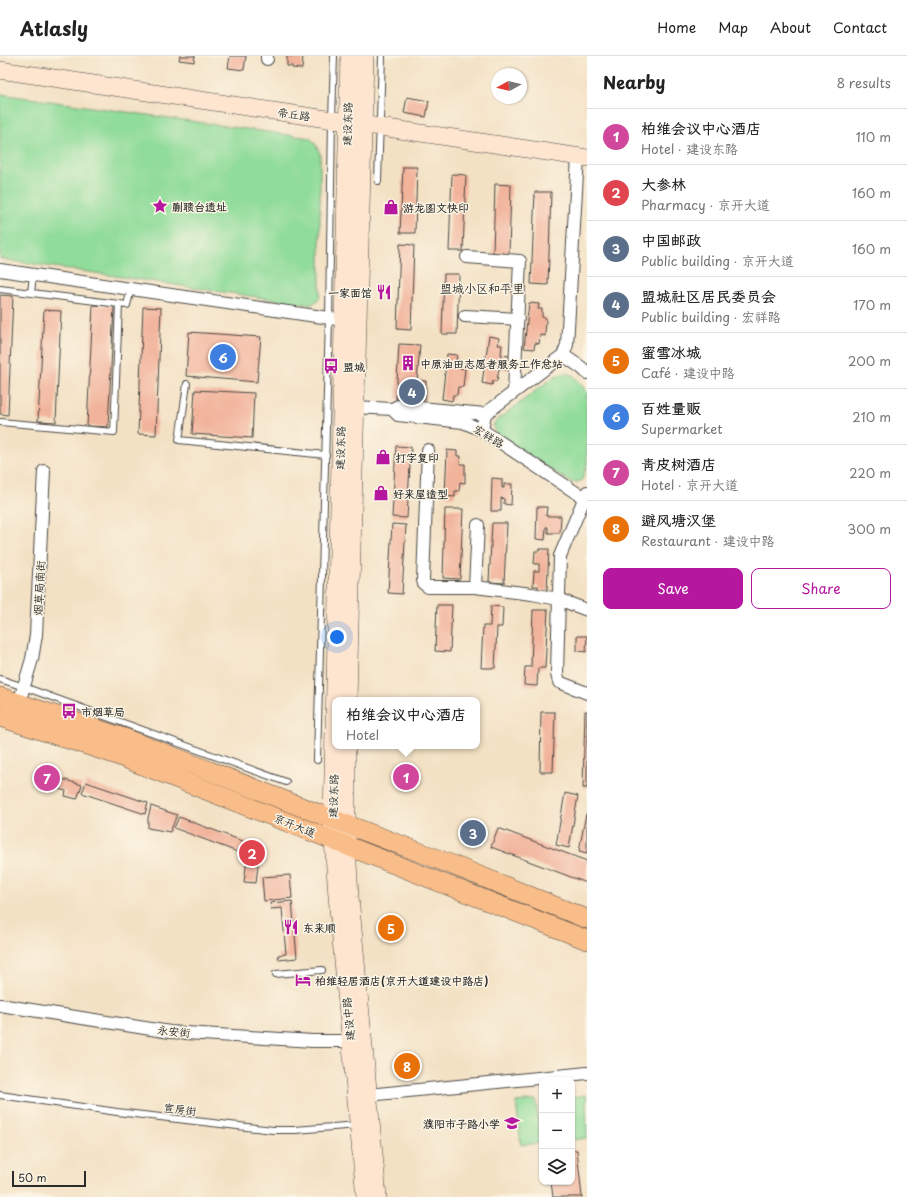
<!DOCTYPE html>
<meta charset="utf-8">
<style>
body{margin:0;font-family:"Playpen Sans","LXGW WenKai TC",sans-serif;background:#f6f6f6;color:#222}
.controls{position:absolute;right:12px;bottom:12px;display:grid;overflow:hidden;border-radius:8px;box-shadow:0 1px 3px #0004}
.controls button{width:36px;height:36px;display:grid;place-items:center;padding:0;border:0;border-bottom:1px solid #e0e0e0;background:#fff;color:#222;font:20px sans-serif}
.compass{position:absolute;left:491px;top:12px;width:36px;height:36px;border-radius:50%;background:#fff;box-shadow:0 1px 3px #0004;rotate:262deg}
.scale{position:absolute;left:12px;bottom:10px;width:74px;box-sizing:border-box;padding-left:4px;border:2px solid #2b2b2b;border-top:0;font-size:11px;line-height:14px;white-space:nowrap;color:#2b2b2b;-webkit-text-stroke:3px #fcf5e5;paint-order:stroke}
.you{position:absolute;left:337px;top:581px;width:14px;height:14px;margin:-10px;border:3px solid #fff;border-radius:50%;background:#1a73e8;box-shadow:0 0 0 6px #1a73e833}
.badge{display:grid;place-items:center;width:26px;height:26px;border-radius:50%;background:#b5179e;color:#fff;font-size:13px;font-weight:700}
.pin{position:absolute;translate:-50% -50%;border:2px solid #fff;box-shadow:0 1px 4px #0006}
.popup{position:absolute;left:332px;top:641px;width:148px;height:52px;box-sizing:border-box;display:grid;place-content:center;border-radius:8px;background:#fff;filter:drop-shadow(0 1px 3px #0005);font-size:13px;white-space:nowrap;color:#767676}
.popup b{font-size:15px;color:#222}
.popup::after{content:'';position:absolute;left:50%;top:100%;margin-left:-8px;border:8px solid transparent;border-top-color:#fff}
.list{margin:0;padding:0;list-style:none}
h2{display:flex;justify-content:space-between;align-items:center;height:52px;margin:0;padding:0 16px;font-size:17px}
h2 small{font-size:13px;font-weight:400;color:#767676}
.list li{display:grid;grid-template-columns:26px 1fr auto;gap:12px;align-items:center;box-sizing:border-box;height:56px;padding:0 16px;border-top:1px solid #e0e0e0}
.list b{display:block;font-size:15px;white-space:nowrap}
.list p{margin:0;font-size:13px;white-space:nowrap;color:#767676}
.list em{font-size:13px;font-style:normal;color:#767676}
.actions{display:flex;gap:8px;padding:12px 16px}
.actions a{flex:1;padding:9px 0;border:1px solid #b5179e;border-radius:8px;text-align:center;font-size:14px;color:#b5179e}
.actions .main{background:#b5179e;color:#fff}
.icon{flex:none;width:22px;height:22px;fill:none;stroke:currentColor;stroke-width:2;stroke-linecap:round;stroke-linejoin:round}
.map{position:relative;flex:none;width:587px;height:1141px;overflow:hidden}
header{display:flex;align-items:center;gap:24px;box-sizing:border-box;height:56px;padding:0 20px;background:#fff;border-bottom:1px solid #e0e0e0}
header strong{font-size:19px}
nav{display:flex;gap:22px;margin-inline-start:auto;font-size:14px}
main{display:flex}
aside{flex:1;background:#fff}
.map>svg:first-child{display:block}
.green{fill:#90dc9a;stroke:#5e8462}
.building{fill:#f2b39b}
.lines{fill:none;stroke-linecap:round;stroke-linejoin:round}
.lane-casing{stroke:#494642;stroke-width:8}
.street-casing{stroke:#494642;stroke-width:14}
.secondary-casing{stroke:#494642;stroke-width:18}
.primary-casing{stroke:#494642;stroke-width:20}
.lane{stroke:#fff;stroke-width:6}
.street{stroke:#fff;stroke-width:12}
.secondary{stroke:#fde5d0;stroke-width:17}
.primary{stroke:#f9bd89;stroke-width:19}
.labels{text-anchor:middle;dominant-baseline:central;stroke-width:3;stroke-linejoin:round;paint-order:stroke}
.street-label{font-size:11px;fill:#2b2b2b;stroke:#fcf5e5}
.poi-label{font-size:11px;font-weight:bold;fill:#2b2b2b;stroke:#fcf5e5;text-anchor:start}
.neighbourhood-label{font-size:12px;fill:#2b2b2b;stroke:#fcf5e5}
</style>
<header>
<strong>Atlasly</strong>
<nav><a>Home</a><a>Map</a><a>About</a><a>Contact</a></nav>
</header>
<main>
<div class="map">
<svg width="587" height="1141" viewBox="0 0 587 1141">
<rect width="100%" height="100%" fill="#fcf5e5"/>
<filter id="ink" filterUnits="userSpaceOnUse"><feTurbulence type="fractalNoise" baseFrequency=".025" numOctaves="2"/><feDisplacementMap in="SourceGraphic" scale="8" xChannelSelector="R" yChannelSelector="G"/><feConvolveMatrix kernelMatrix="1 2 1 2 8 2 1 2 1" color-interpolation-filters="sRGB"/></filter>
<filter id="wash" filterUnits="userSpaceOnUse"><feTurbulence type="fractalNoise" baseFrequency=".012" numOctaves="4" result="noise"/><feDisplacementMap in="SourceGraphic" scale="16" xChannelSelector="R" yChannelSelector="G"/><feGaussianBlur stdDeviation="0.9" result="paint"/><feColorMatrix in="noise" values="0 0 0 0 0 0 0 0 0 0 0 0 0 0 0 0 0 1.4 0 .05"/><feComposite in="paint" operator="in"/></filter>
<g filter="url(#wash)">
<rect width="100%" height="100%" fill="#f3e1c4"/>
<path class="green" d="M0,38L310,82L316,89L320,97V239L318,244L311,249L0,203Z
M566,317L574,320L587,336V409L582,424L578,426H572L567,424L499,380C494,375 491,371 496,365L555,320Z
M586,1039L587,1082L572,1084V1041Z
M536,1044L541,1087L521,1089L516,1046Z"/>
<g id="blocks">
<path class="building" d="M180,0H195L194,6L179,4Z
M230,0H246L244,14L228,12Z
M287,0H303L302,13L292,12V10H287Z
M407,41L429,45L426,61L404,57Z
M403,111H417L415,177H400Z
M452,118L466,119L463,195H449Z
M495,128L511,129L509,198H493Z
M535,136H551L548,229L531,228Z
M400,188L414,189L411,274L397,273Z
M444,218H459L457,278H442Z
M0,239L13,240L8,359L0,358Z
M529,247L539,248L538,253H542V261L546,262L545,280L540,279L539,288L535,287L534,293L524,292Z
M93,249L114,250L108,371L87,370Z
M143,251L161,252L156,379L138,378Z
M44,254L61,255L56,366L38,365Z
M189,276L261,281L257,326L186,320Z
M489,280L499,282L498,289H502L501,299L510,300L508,314L499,312L497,325H493L492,329L482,327Z
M399,288L420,289L417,325H426L425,344L396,343Z
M447,298L457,299L456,304L461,305L460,312L465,313L463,331H458L457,339H453L452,345L442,343Z
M195,334L254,337L252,382L192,378Z
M396,390L411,391L407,462L392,461Z
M447,394L457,395V400H461L460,408H465V427L460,426L459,435H455V441L445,440Z
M492,422L502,423V432H504V428H512L511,449L504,448V443L501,442V455H491Z
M537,451H547L546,460H561L560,477H548V471H546L545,484L536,483Z
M445,453H463L460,523L443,522Z
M492,467H507L504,527L489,526Z
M392,468L406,469L402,538L388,537Z
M540,493H549L547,535L538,534V530H533L534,515H539V508H534L535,495H539Z
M437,549H452L450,596L435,595Z
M491,550L503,551L502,571H497L495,612H481L483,570H490Z
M533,554H548L545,612H538L537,630L524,629L525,611H531Z
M577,580H587L586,596L577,595Z
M585,655H587V732H583Z
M541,656H555L553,716H540Z
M42,717L82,729L77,743L65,740L66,735L39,728Z
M86,726L148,747L145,758L82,737Z
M565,737L578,740L569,792L556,789Z
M151,750L177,759L170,776L148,772V762Z
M586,758H587V797L579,795Z
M179,761L253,789L258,793L259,800L256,827L244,826L247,803L242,802L243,798L174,772Z
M498,772L587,805V827L491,791Z
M290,819L292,842L264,845L262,821Z
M292,845L297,902L279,904L278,899L286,898L282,852L271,853L270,847Z
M572,1094H577L582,1141H553L551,1126H572Z"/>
</g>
</g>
<g filter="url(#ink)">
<use href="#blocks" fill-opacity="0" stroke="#494642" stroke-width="1"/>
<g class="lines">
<g class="lane-casing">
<path id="lane" d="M378,125L382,0
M0,233L127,249L131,233
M31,237L33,219
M187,328L179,384L326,399
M0,366L114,376L119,248
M0,623L24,631L286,726
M317,704L329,262L332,63L334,0
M276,918L322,914
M0,1039L117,1056L273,1074H295L358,1069"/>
</g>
<g class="street-casing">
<path id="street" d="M267,3V0
M467,201L520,205L514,336
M0,214L343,264
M465,260L518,263
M563,299L582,312L587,317
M355,351L392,353L398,359L463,366L482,374L587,444
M392,353L398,350L485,358
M482,374L485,358L563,299L567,289L578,101
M428,394L423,524L424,528L428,531H475L532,538L558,543L587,554
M587,436L560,500L557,618L559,626L587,637
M475,531L478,469
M19,647L32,603L36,579L44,415
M0,949L170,976L313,985H350
M368,1039L587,1017"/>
</g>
<g class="secondary-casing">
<path id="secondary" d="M349,0L332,763L333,784L337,840L365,1141
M0,14L587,102
M348,644L365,0
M347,690V790L350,841L378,1141"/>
</g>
<g class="primary-casing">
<path id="primary" d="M0,641L121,681L192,708L332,763L430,800L587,863
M0,661L114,698L587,884"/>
</g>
<use href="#lane" class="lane"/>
<use href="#street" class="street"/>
<use href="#secondary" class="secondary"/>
<use href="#primary" class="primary"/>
</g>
</g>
<defs>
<g id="sight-bare" transform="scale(1.2)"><path d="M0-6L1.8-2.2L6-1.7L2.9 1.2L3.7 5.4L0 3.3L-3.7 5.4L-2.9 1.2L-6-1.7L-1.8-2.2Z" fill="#b5179e" stroke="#fcf5e5" stroke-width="2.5" paint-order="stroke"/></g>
<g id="shop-bare" transform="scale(1.2)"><path d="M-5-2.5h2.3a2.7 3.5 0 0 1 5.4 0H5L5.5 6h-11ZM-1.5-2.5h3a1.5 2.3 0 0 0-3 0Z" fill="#b5179e" stroke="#fcf5e5" stroke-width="2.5" paint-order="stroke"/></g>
<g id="restaurant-bare" transform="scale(1.2)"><path d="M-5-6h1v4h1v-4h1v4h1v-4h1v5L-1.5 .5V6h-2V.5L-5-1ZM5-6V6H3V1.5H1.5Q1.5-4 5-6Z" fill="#b5179e" stroke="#fcf5e5" stroke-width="2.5" paint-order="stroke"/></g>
<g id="building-bare" transform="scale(1.2)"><path d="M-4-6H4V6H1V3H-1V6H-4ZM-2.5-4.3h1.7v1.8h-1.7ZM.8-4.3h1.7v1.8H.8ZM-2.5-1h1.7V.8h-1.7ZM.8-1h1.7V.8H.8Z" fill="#b5179e" stroke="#fcf5e5" stroke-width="2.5" paint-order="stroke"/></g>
<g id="bus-bare" transform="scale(1.2)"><path d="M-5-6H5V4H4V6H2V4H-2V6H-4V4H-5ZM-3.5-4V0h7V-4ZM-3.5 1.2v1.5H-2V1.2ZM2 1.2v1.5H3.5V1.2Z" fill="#b5179e" stroke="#fcf5e5" stroke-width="2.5" paint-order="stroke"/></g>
<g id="hotel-bare" transform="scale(1.2)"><path d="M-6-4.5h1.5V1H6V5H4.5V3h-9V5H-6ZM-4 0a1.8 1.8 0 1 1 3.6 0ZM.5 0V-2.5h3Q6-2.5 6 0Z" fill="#b5179e" stroke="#fcf5e5" stroke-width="2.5" paint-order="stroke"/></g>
<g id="school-bare" transform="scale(1.2)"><path d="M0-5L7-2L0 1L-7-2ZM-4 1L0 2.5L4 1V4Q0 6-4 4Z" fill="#b5179e" stroke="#fcf5e5" stroke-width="2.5" paint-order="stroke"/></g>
</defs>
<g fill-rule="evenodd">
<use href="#sight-bare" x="160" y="150"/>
<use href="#shop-bare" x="391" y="151"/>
<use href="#restaurant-bare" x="384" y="236"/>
<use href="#building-bare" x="408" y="307"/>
<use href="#bus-bare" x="331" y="310"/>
<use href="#shop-bare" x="383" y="401"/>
<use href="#shop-bare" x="381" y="437"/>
<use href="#bus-bare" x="69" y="655"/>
<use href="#restaurant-bare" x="291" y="871"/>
<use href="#hotel-bare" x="303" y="924"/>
<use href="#school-bare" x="512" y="1067"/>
</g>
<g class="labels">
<g class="street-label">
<text transform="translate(294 58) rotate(8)">帝丘路</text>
<text transform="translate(347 68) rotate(-89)">建设东路</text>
<text transform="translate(489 380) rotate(31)">宏祥路</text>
<text transform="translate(340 392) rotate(-89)">建设东路</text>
<text transform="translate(39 532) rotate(-87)">烟草局南街</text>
<text transform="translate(333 740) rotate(-89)">建设东路</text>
<text transform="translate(295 769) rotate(22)">京开大道</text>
<text transform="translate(348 963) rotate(-95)">建设中路</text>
<text transform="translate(174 975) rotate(6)">永安街</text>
<text transform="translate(180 1053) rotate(7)">宣房街</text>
</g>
<g class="poi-label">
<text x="172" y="150">蒯聩台遗址</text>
<text x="403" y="151">游龙图文快印</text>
<text x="372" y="236" text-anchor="end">一家面馆</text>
<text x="420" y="307">中原油田志愿者服务工作总站</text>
<text x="343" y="310">盟城</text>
<text x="395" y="401">打字复印</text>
<text x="393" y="437">好来屋造型</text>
<text x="81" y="655">市烟草局</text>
<text x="303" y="871">东来顺</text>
<text x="315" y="924">柏维轻居酒店(京开大道建设中路店)</text>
<text x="500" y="1067" text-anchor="end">濮阳市子路小学</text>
</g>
<g class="neighbourhood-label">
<text x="482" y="232">盟城小区和平里</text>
</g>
</g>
</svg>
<div class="controls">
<button>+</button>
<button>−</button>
<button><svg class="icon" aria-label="layers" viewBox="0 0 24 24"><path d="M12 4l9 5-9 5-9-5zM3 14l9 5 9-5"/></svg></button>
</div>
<svg class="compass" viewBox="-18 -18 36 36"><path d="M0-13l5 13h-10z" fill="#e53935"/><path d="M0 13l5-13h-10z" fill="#767676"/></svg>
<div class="scale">50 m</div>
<div class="you"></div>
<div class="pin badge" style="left:406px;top:721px;background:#d1479c">1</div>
<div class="popup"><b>柏维会议中心酒店</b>Hotel</div>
<div class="pin badge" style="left:252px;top:797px;background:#e0444e">2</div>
<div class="pin badge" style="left:473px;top:777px;background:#5c6f8a">3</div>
<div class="pin badge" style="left:412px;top:336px;background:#5c6f8a">4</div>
<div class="pin badge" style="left:391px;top:872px;background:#e8710a">5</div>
<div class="pin badge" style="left:223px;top:301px;background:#3f7fe0">6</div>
<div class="pin badge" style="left:47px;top:722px;background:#d1479c">7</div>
<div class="pin badge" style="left:407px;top:1010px;background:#e8710a">8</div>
</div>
<aside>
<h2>Nearby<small>8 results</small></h2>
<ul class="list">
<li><span class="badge" style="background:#d1479c">1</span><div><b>柏维会议中心酒店</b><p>Hotel · 建设东路</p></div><em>110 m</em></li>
<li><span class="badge" style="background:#e0444e">2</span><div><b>大参林</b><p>Pharmacy · 京开大道</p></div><em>160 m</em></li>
<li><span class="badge" style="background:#5c6f8a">3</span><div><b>中国邮政</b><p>Public building · 京开大道</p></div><em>160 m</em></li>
<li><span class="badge" style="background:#5c6f8a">4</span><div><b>盟城社区居民委员会</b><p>Public building · 宏祥路</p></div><em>170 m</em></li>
<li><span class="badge" style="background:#e8710a">5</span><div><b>蜜雪冰城</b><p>Café · 建设中路</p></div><em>200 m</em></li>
<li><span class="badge" style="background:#3f7fe0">6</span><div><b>百姓量贩</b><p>Supermarket</p></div><em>210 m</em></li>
<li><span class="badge" style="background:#d1479c">7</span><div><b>青皮树酒店</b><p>Hotel · 京开大道</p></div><em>220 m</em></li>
<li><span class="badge" style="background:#e8710a">8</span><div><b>避风塘汉堡</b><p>Restaurant · 建设中路</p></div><em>300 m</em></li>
</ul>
<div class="actions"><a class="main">Save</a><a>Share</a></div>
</aside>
</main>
